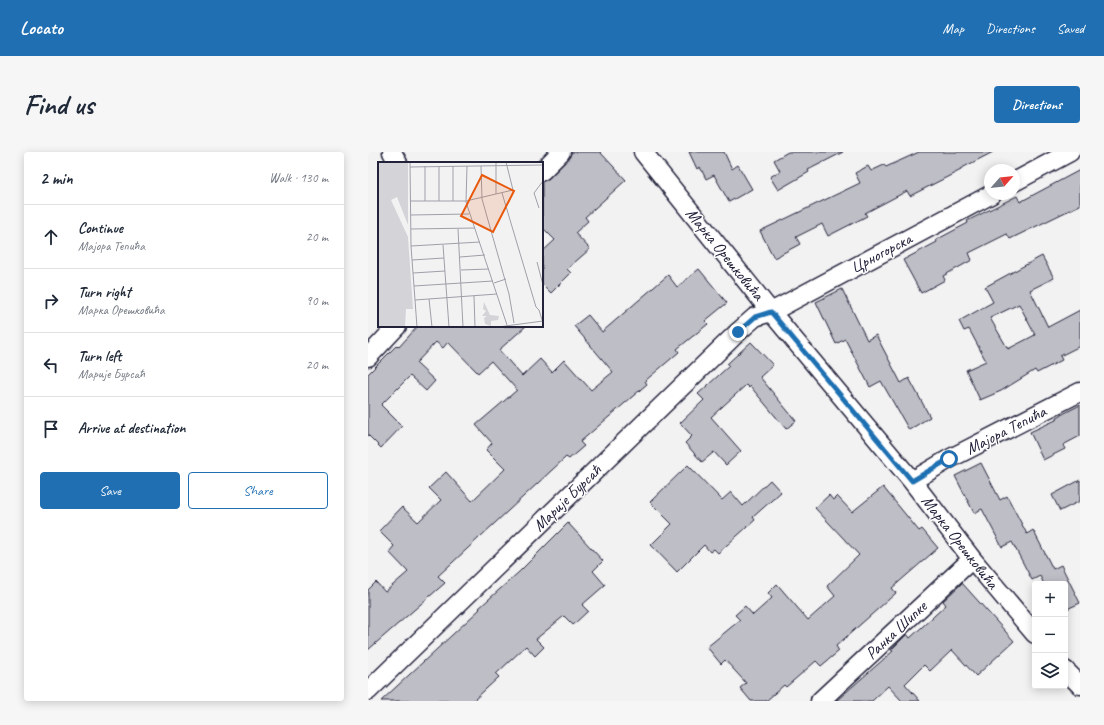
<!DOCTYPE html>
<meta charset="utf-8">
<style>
body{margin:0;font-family:Caveat,sans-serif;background:#f6f6f7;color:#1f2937}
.controls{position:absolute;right:12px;bottom:12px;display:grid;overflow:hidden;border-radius:4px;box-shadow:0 2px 10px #0003}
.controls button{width:36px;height:36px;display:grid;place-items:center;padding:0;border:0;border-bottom:1px solid #e0e1e3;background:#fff;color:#1f2937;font:20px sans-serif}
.compass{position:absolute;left:616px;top:12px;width:36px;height:36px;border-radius:50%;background:#fff;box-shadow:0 2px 10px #0003;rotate:63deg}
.stop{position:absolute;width:12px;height:12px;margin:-9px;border:3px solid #1f6fb2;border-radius:50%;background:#fff}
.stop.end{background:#1f6fb2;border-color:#fff;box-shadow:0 1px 4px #0008}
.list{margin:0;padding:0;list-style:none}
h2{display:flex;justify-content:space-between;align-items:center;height:52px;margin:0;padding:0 16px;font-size:17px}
h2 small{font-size:13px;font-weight:400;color:#747a83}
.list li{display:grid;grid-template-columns:26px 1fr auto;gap:12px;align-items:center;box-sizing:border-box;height:64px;padding:0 16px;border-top:1px solid #e0e1e3}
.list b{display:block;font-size:15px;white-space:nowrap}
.list p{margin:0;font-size:13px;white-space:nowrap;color:#747a83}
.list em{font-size:13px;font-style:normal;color:#747a83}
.actions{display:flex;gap:8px;padding:12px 16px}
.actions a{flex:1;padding:9px 0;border:1px solid #1f6fb2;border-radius:4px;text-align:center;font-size:14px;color:#1f6fb2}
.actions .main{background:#1f6fb2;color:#fff}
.icon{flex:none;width:22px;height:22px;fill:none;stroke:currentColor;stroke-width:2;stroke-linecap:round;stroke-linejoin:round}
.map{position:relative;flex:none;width:712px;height:549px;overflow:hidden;border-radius:4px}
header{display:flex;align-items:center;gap:24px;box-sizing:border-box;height:56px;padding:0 20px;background:#1f6fb2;color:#fff}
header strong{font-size:19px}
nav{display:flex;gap:22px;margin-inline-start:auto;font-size:14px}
.intro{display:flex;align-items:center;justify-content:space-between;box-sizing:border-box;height:96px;padding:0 24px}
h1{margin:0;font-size:28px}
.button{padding:10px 18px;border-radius:4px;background:#1f6fb2;color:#fff;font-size:14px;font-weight:700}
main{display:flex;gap:24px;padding:0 24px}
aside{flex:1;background:#fff;border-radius:4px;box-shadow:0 2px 10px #0003}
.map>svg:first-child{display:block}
.building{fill:#bebec6;stroke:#22223b;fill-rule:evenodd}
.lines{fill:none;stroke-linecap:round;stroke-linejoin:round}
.minor-casing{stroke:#22223b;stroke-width:21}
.minor{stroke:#fff;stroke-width:18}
.route{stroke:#1f6fb2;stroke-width:5}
.labels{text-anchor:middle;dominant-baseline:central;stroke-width:3;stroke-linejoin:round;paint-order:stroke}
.street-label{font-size:17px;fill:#22223b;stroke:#fff}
.inset-road{fill:none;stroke:#9f9fa9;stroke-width:1}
.view{fill:#e8590c;fill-opacity:0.15;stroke:#e8590c;stroke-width:2}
.inset-edge{fill:none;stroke:#22223b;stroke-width:2}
</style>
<header>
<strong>Locato</strong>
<nav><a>Map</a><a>Directions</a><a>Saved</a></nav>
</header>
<div class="intro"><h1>Find us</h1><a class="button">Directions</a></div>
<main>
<aside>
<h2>2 min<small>Walk · 130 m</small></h2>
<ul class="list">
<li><svg class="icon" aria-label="ahead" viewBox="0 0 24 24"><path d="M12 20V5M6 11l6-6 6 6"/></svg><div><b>Continue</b><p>Мајора Тепића</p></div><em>20 m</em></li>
<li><svg class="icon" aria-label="right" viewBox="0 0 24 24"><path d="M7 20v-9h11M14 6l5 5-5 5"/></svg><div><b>Turn right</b><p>Марка Орешковића</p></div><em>90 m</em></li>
<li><svg class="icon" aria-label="left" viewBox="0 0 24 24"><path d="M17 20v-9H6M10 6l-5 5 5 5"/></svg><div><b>Turn left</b><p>Марије Бурсаћ</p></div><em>20 m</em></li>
<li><svg class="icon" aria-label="arrive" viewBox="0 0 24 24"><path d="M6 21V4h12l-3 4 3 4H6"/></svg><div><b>Arrive at destination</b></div></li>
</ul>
<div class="actions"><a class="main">Save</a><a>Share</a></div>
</aside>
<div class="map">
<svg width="712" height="549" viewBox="0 0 712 549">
<rect width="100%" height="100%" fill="#f2f2f3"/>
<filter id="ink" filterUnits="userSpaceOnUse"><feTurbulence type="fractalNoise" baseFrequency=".025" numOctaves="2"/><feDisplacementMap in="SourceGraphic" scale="8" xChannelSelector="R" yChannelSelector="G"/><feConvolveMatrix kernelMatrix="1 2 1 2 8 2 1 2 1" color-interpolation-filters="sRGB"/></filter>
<g filter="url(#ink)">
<path class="building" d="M204,0H232L258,28L217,65L220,69L207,81L222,97L199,117L203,121L183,141L174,132V100L187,88L174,75V30L181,26L200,7Z
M321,0H356L364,17L370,13L384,37L361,50L346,23L338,27L332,15L329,17Z
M420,0H475L440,18L441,20L410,38L402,25L412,19L406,8Z
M551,0H625L592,17L593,18L542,44L539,39L497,61L499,64L460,84L454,72L428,85L432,92L406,106L392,79L492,31L487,21L500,14L503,19L516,13L518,15Z
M712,18V53L642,87L639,82L601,101L604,108L575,124L577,128L553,141L535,108L569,90L568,88L600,71L599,69L649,44L652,50Z
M674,104L686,126L662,138L680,175L712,158V194L692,204L694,208L669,221L667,218L633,239L612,248L598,218L618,209L601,177L596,179L591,169L625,150L617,135ZM651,152L667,183L640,197L622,166Z
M331,117L359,151L337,169L340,172L309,197L311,200L277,229L279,232L212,290L216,294L201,307L198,305L70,424L77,431L0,498V438L8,430L17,440L40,420L21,400L26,394L11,379L34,355L50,370L73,348L61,336L78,320L104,349L137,317L118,298L124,291L108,273L149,238L123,209L110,221L80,190L75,196L68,190L48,211L67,229L58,239L42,224L13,253L34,274L13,296L0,283V222L29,193L31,195L50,174H158L131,198L154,224L172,207L184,220L196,208L223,238L245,220L206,174L220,163L234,180L300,123L309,135Z
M474,137L499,188L508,183L533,231L541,226L562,265L541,278L513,229L502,235L477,187L468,192L448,150Z
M383,190L405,213L392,225L428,269L418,277L382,234L381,236L378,233L343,265L373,299L358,313L346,300L334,310L317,291L324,284L312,271L336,248L330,242L361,214L359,212Z
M712,253V284L695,293L697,297L675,308L662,280L690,267L689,265Z
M613,311L632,348L639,344L659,382L665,378L685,417L693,413L712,451L697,458V432H676L672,424L664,428L644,390L634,395L614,357L606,361L587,324Z
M320,313L354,348L363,340L375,354L402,328L413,340L385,365L387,368L350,401L346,397L342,400L336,393L309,420L283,393L304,372L282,350Z
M712,328V349L692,359L684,343Z
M515,335L551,379L554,377L570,396L524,436L528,441L468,494L471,499L453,514L448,509L418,535L416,533L398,549H383L372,536L378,531L357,508L353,512L339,495L372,468L367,463L377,454L385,463L404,446L400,441L409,432L440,468L467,444L459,434L491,403L447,356L461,343L465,348L469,344L484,360Z
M200,371L235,409L225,419L237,433L214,453L220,459L205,473L196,464L168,487L176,495L167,504L158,494L128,522L131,525L105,549H13L112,457L111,456L151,420Z
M594,431L646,489L608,524L584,498L562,519L556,513L537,532L552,549H534L520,534L504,549H468L525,499L523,498L539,482L542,486L578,453L575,449Z"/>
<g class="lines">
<g class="minor-casing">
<path id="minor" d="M24,0L30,11
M275,0L403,160L544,329L604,407L667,482
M174,19L193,0
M646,30L702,0
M0,205L29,174
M544,329L581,307L712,240
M697,518L712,533
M0,539L370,180L387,165L403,160L624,42
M452,549L604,407"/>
</g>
<use href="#minor" class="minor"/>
</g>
</g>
<g class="lines" filter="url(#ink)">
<path class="route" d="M370,180L387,165L403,160L544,329L581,307"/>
</g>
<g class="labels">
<g class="street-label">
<text transform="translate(513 101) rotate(-28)">Црногорска</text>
<text transform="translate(357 102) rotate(51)">Марка Орешковића</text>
<text transform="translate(638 278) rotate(-27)">Мајора Тепића</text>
<text transform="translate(199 346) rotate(-44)">Марије Бурсаћ</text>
<text transform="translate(592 390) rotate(52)">Марка Орешковића</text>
<text transform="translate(528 478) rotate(-43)">Ранка Шипке</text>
</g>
</g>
<g transform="translate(10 10)">
<rect width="165" height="165" fill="#f2f2f3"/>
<path d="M0,0H30V63L19,35L13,38L30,75L35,147H28L27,165H0ZM106,140L112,153L121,154L120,158L113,159V164L107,162L106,156L109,154H104L108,149L105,147Z" fill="#d3d3d8"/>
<path class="inset-road" d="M32,0L33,84L39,165M118,0V32M47,4V39M61,4V39M75,4V39M89,4L88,40L129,163M103,4L104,37L131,132L136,161M32,5L165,3M124,31L158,145L161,148L165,161M33,39H88L135,28L128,0M161,46L156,31L165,19M33,53L91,52M33,67L97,66M80,67L85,165M65,83L71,165M33,84L102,80M82,95L107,93M34,98L66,96M159,100L165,123M83,108L111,107M35,111L67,109M116,121L128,117M36,124L115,119M96,134L97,165M51,137L54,165M37,138L119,132M120,165L165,159"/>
<path class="view" d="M104,13L136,29L115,70L83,54Z"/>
<rect width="165" height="165" class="inset-edge"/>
</g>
</svg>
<div class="controls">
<button>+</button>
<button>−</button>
<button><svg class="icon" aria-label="layers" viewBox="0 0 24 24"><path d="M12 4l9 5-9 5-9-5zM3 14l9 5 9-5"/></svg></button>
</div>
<svg class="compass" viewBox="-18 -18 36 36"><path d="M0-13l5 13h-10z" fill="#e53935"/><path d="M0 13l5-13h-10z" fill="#747a83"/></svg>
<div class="stop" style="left:581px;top:307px"></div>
<div class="stop end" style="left:370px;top:180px"></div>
</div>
</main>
